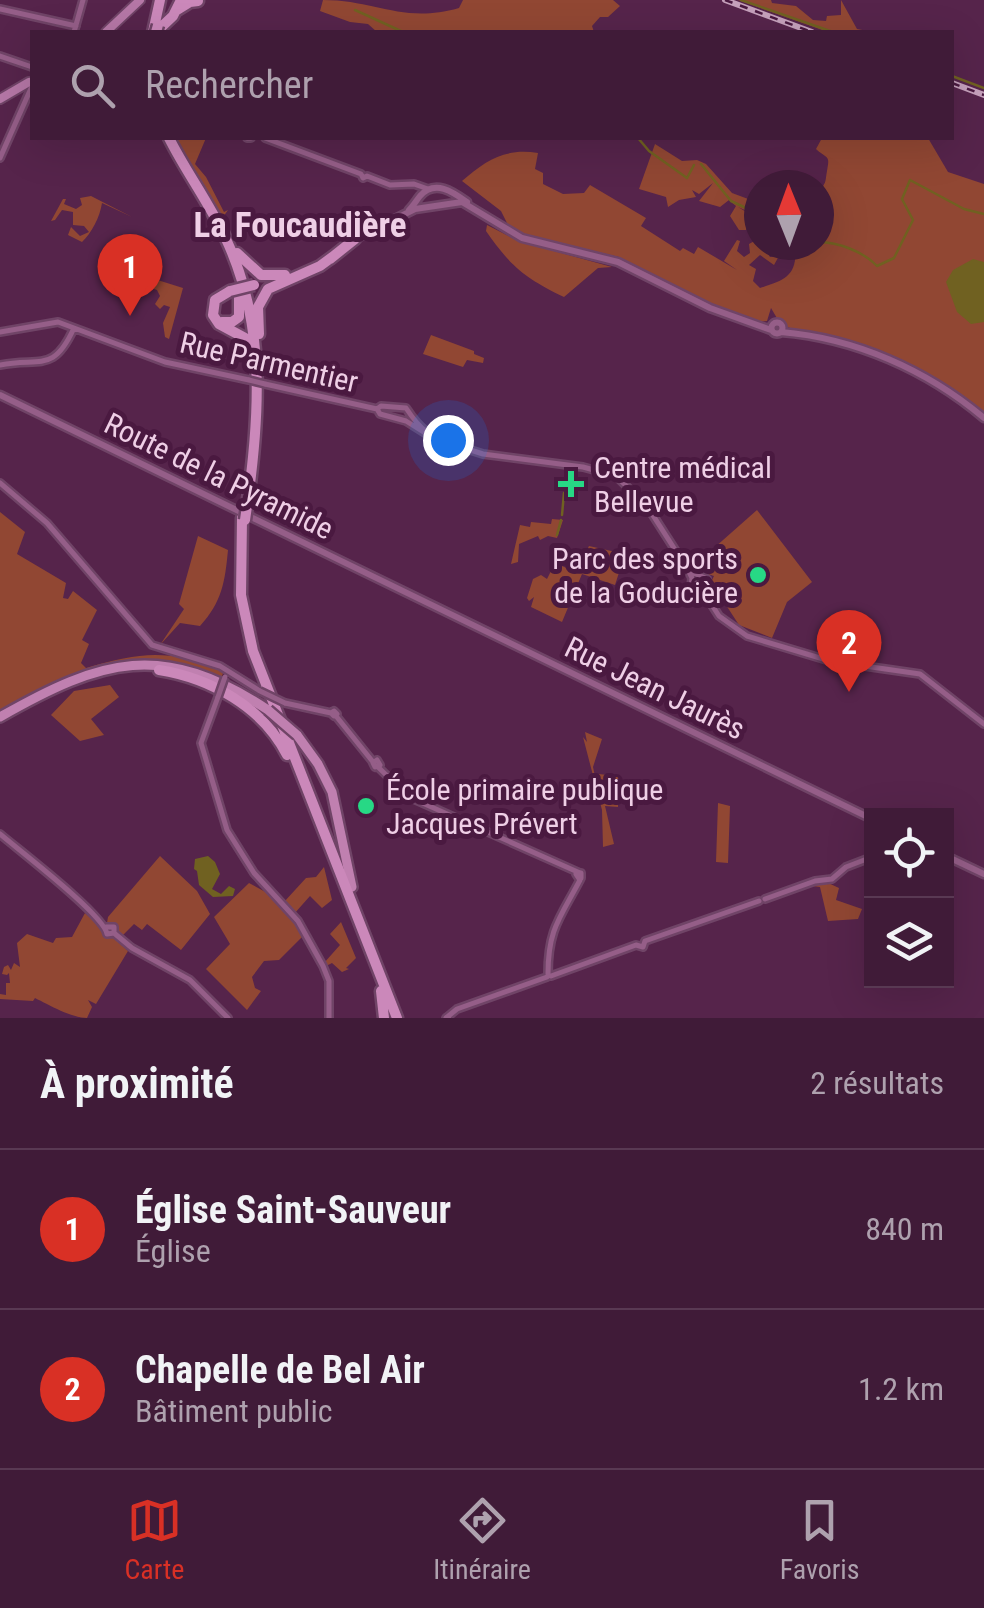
<!DOCTYPE html>
<html lang="fr">
<meta charset="utf-8">
<style>
body{margin:0;font-family:"Roboto Condensed",sans-serif;background:#472440;color:#f1f3f6}
.controls{position:absolute;right:30px;bottom:30px;display:grid;overflow:hidden;border-radius:0px;box-shadow:0 10px 40px #0002}
.controls button{width:90px;height:90px;display:grid;place-items:center;padding:0;border:0;border-bottom:2px solid #593953;background:#401b38;color:#f1f3f6;font:50px sans-serif}
.compass{position:absolute;left:744px;top:170px;width:90px;height:90px;border-radius:50%;background:#401b38;box-shadow:0 10px 40px #0002;rotate:359deg}
.you{position:absolute;left:448px;top:440px;width:35px;height:35px;margin:-25px;border:8px solid #fff;border-radius:50%;background:#1a73e8;box-shadow:0 0 0 15px #1a73e833}
.badge{display:grid;place-items:center;width:65px;height:65px;border-radius:50%;background:#d93025;color:#fff;font-size:32px;font-weight:700}
.pin{position:absolute;translate:-50% -82px;filter:drop-shadow(0 2px 5px #0008)}
.pin::after{content:'';position:absolute;top:52px;width:35px;height:30px;background:inherit;clip-path:polygon(0 0,100% 0,50% 100%)}
.list{margin:0;padding:0;list-style:none}
h2{display:flex;justify-content:space-between;align-items:center;height:130px;margin:0;padding:0 40px;font-size:42px}
h2 small{font-size:32px;font-weight:400;color:#aea1ae}
.list li{display:grid;grid-template-columns:65px 1fr auto;gap:30px;align-items:center;box-sizing:border-box;height:160px;padding:0 40px;border-top:2px solid #593953}
.list b{display:block;font-size:38px;white-space:nowrap}
.list p{margin:0;font-size:32px;white-space:nowrap;color:#aea1ae}
.list em{font-size:32px;font-style:normal;color:#aea1ae}
.icon{flex:none;width:55px;height:55px;fill:none;stroke:currentColor;stroke-width:2;stroke-linecap:round;stroke-linejoin:round}
.map{position:relative;flex:none;width:984px;height:1018px;overflow:hidden}
.search{position:absolute;background:#401b38;box-shadow:0 10px 40px #0002;left:30px;right:30px;top:30px;height:110px;display:flex;align-items:center;gap:25px;box-sizing:border-box;padding:0 35px;border-radius:0px;color:#aea1ae;font-size:38px}
.sheet{height:450px;background:#401b38}
nav{display:flex;justify-content:space-around;align-items:center;box-sizing:border-box;height:140px;border-top:2px solid #593953;background:#401b38;font-size:28px;color:#aea1ae}
nav a{display:grid;justify-items:center;gap:5px}
nav .on{color:#d93025}
.map>svg:first-child{display:block}
.green{fill:#914733}
.water{fill:#706121}
.lines{fill:none;stroke-linecap:round;stroke-linejoin:round}
.stream{stroke:#706121;stroke-width:2.5}
.tertiary-casing{stroke:#704467;stroke-width:10}
.secondary-casing{stroke:#704467;stroke-width:11}
.primary-casing{stroke:#704467;stroke-width:12}
.trunk-casing{stroke:#704467;stroke-width:14}
.motorway-casing{stroke:#704467;stroke-width:15}
.tertiary{stroke:#955e88;stroke-width:5}
.secondary{stroke:#955e88;stroke-width:6}
.primary{stroke:#b577a6;stroke-width:8}
.trunk{stroke:#c080b0;stroke-width:9}
.motorway{stroke:#cb88ba;stroke-width:10}
.rail-casing{stroke:#c5a0bb;stroke-width:6}
.rail{stroke:#4a1940;stroke-width:2.5;stroke-dasharray:8;stroke-linecap:butt}
.tertiary-bridge-casing{stroke:#704467;stroke-width:10;stroke-linecap:butt}
.trunk-bridge-casing{stroke:#704467;stroke-width:14;stroke-linecap:butt}
.motorway-bridge-casing{stroke:#704467;stroke-width:15;stroke-linecap:butt}
.tertiary-bridge{stroke:#955e88;stroke-width:5}
.trunk-bridge{stroke:#c080b0;stroke-width:9}
.motorway-bridge{stroke:#cb88ba;stroke-width:10}
.poi-dot{fill:#27d885;stroke:#4a1940;stroke-width:4}
.labels{text-anchor:middle;dominant-baseline:central;stroke-width:10;stroke-linejoin:round;paint-order:stroke}
.street-label{font-size:30px;fill:#efcfe6;stroke:#4a1940}
.poi-label{font-size:30px;fill:#efcfe6;stroke:#4a1940;text-anchor:start}
.quarter-label{font-size:35px;font-weight:bold;fill:#efcfe6;stroke:#4a1940}
</style>
<div class="map">
<svg width="984" height="1018" viewBox="0 0 984 1018">
<rect width="100%" height="100%" fill="#56244b"/>
<path class="green" d="M323,0C376,0 403,24 459,8L463,0H613L620,6L608,17H600L592,26L594,32H377L368,24L350,22L320,11Z
M738,0H771L772,3L796,6L813,20L826,21L827,16L841,15V0L857,29L873,32H828Z
M173,138H206L195,164L206,177L224,212L228,210L221,220Z
M822,138H928L948,172L984,184V414C942,381 895,356 843,340C823,334 801,332 781,325L771,308L767,321L756,322L726,311L619,257L521,234L508,225L501,211L462,181C486,160 505,148 538,153L535,169L543,173V184L563,194L584,193L590,185L646,218L641,226L680,251L683,248L694,254L698,247L737,270L724,261L737,240L740,241L737,251L744,257L750,253L749,244L758,239V231L750,229L756,215L738,207L753,216L746,230H739L730,216L736,206L729,200L720,207L699,201L713,183L699,194L692,190L696,197L679,200L668,207L666,197L639,189L655,144L682,161L697,160L706,164L732,193L759,203V245H783L779,254L769,249L767,252L770,257L779,256L774,265L760,255L749,265L756,269L753,281L760,288C786,280 798,275 795,245H819V191C827,182 825,182 827,171C830,154 828,160 816,149Z
M91,196L132,217L102,203C100,217 91,234 82,242L68,235L71,227L80,236L89,232L84,226L73,225V212L62,210L55,220L51,221L63,199H66L64,204L76,209L82,205L80,198Z
M487,225L518,241L612,267L598,268L564,297C525,278 511,267 486,231Z
M148,277L183,288L169,339L165,337L163,323L170,307L164,305L160,309L155,304L160,296L157,290L143,285Z
M431,335L474,351V354L484,358L483,363L467,360L463,367L423,354Z
M757,510L812,582L787,602L772,638L739,625L711,582L714,576L705,573L714,548Z
M0,512L25,532L17,554L66,583L63,598L68,599L73,591L97,610L82,640L89,644L81,663L86,668C141,652 166,649 221,669L223,673L221,680C192,674 159,663 129,663C81,663 41,689 0,712Z
M552,519L563,520L557,538L548,536L540,540L538,536L519,544L518,562L511,564L520,525L530,527L531,522L551,524Z
M198,536L228,550C225,582 222,602 200,626L180,623L160,645L184,609L179,604Z
M589,546L625,554L615,585L582,574L562,622L531,607L534,597L529,601L527,598L533,579L541,575L547,579L555,563L576,572Z
M110,685L119,697L91,719L104,735L80,741L51,715L74,691Z
M585,732L602,739L593,767L599,795L603,794L598,774L618,776V807L605,806L614,844L603,847L602,810L583,737L587,742Z
M718,803L730,806L728,863L716,862Z
M160,856L197,891L210,914L181,950L147,924L142,930L134,924L121,937L115,924L107,923L108,917Z
M324,867L332,900L322,908L310,896L294,914L304,935L279,960L264,961L252,977L255,988L261,991L247,1010L206,969L230,944L214,917L249,883L284,902L306,878L316,877Z
M826,882L839,888L836,900L862,909L858,919L828,921L820,887L812,886Z
M85,913L103,928L105,936L114,938L128,951L96,1004L88,1000L92,1007L87,1018C72,1018 49,1005 35,998L33,1001L0,999V994L6,995V983H10L9,973L7,975L2,974L4,967L8,965L11,970L14,963L20,967L17,943L27,934L53,943L56,938L72,937Z
M341,922L356,958L346,968L349,969L342,972L332,963L326,966L324,963L340,945L330,934Z"/>
<path class="water" d="M973,259L984,262V322L971,324L957,312L946,282L953,270Z
M208,856L215,862L220,874L212,889L221,894L229,886L235,889L233,896L213,897L199,885L197,871L194,869L195,859Z"/>
<g class="lines">
<path class="stream" d="M741,0L833,32
M355,10L403,32
M952,76L984,88
M638,138L649,151L687,178L694,165
M701,164L731,201L759,214
M819,242C838,242 864,252 877,266L894,258L913,220L902,199L910,180L964,209L984,214
M562,515L564,493
M557,535L561,520"/>
<g class="tertiary-casing">
<path id="tertiary" d="M0,9L76,26
M74,32L83,0
M0,56L32,67
M247,138H251
M265,138L361,174L363,178L367,176L390,185L414,184L428,189
M0,158L32,86
M0,332L58,322L165,362L249,380
M0,365C40,357 53,374 74,328
M265,384L377,409
M461,441C432,442 419,428 406,408L381,406L377,409L380,414L406,421L433,438L483,454L583,467L616,476L647,506L688,570L692,578L691,587L703,591L719,616L747,636L830,661L920,674L984,724
M0,483L47,523L152,645L220,666L260,691
M690,571L707,579L703,591
M218,697L201,743L227,830L254,873L298,921L323,966L329,981V1018
M285,703L331,713
M334,711L337,714L334,716L331,713Z
M336,716L373,762
M377,760L380,765L375,767L373,763Z
M378,767L409,797L580,873
M0,834C20,851 104,915 107,934L114,933
M765,899L815,881L832,879L846,867L872,857
M106,927H114V933L132,948L190,980L228,1018
M548,974C548,929 560,918 580,880L576,874L581,873V878
M551,976L636,945L643,947L645,941L759,901
M446,1018L457,1009L547,977"/>
</g>
<g class="secondary-casing">
<path id="secondary" d="M409,210C413,206 416,201 420,196C435,179 453,192 467,202
M355,239L415,209L462,202L522,238L618,262L710,308L771,330
M771.5 328a5.5 5.5 0 1 1 11 0a5.5 5.5 0 1 1-11 0Z
M781,332C855,338 927,370 984,418
M0,395L872,819
M946,856L984,874
M447,1018H448"/>
</g>
<g class="primary-casing">
<path id="primary" d="M106,32L140,0
M0,99L29,82"/>
</g>
<g class="trunk-casing">
<path id="trunk" d="M0,717C102,659 162,640 268,710
M297,735L318,764L332,792L352,887"/>
</g>
<g class="motorway-casing">
<path id="motorway" d="M177,10L190,2L198,1
M153,32L160,0
M156,32L173,16L181,0
M169,138C186,172 210,204 226,239C266,324 260,415 247,506
M237,253L261,275H285
M330,259L355,239
M230,291L215,300L213,315L219,324L245,338L250,358
M222,322H232L239,317V294
M259,334L258,307L268,289L320,266L335,255
M242,518L241,595L253,651L397,1018
M159,670C210,678 263,707 287,755
M381,991L384,1018"/>
</g>
<use href="#tertiary" class="tertiary"/>
<use href="#secondary" class="secondary"/>
<use href="#primary" class="primary"/>
<use href="#trunk" class="trunk"/>
<use href="#motorway" class="motorway"/>
<g class="rail-casing">
<path id="rail" d="M725,0L812,32
M952,83L984,95"/>
</g>
<use href="#rail" class="rail"/>
<g class="tertiary-bridge-casing">
<path id="tertiary-bridge" d="M249,380L265,384
M260,691L285,703
M218,697L225,677"/>
</g>
<g class="trunk-bridge-casing">
<path id="trunk-bridge" d="M268,710L297,735"/>
</g>
<g class="motorway-bridge-casing">
<path id="motorway-bridge" d="M156,32L158,25
M230,291L254,285
M245,520L247,506"/>
</g>
<use href="#tertiary-bridge" class="tertiary-bridge"/>
<use href="#trunk-bridge" class="trunk-bridge"/>
<use href="#motorway-bridge" class="motorway-bridge"/>
</g>
<g class="poi-dot">
<path d="M566 469h10v10h10v10h-10v10h-10v-10h-10v-10h10z"/>
<circle cx="758" cy="575" r="10"/>
<circle cx="366" cy="806" r="10"/>
</g>
<g class="labels">
<g class="street-label">
<text transform="translate(269 362) rotate(13)">Rue Parmentier</text>
<text transform="translate(219 476) rotate(26)">Route de la Pyramide</text>
<text transform="translate(655 688) rotate(26)">Rue Jean Jaurès</text>
</g>
<g class="poi-label">
<text x="594" y="467">Centre médical<tspan x="594" dy="34">Bellevue</tspan></text>
<text x="738" y="558" text-anchor="end">Parc des sports<tspan x="738" dy="34">de la Goducière</tspan></text>
<text x="386" y="789">École primaire publique<tspan x="386" dy="34">Jacques Prévert</tspan></text>
</g>
<g class="quarter-label">
<text x="300" y="225">La Foucaudière</text>
</g>
</g>
</svg>
<div class="controls">
<button><svg class="icon" aria-label="locate" viewBox="0 0 24 24"><circle cx="12" cy="12" r="6"/><path d="M12 2v4M12 18v4M2 12h4M18 12h4"/></svg></button>
<button><svg class="icon" aria-label="layers" viewBox="0 0 24 24"><path d="M12 4l9 5-9 5-9-5zM3 14l9 5 9-5"/></svg></button>
</div>
<svg class="compass" viewBox="-18 -18 36 36"><path d="M0-13l5 13h-10z" fill="#e53935"/><path d="M0 13l5-13h-10z" fill="#aea1ae"/></svg>
<div class="you"></div>
<div class="pin badge" style="left:130px;top:316px">1</div>
<div class="pin badge" style="left:849px;top:692px">2</div>
<div class="search"><svg class="icon" aria-label="search" viewBox="0 0 24 24"><circle cx="10" cy="10" r="6"/><path d="M15 15l6 6"/></svg>Rechercher</div>
</div>
<section class="sheet">
<h2>À proximité<small>2 résultats</small></h2>
<ul class="list">
<li><span class="badge">1</span><div><b>Église Saint-Sauveur</b><p>Église</p></div><em>840 m</em></li>
<li><span class="badge">2</span><div><b>Chapelle de Bel Air</b><p>Bâtiment public</p></div><em>1.2 km</em></li>
</ul>
</section>
<nav>
<a class="on"><svg class="icon" aria-label="map" viewBox="0 0 24 24"><path d="M3 6l6-2 6 2 6-2v14l-6 2-6-2-6 2zM9 4v14M15 6v14"/></svg>Carte</a>
<a><svg class="icon" aria-label="directions" viewBox="0 0 24 24"><path d="M12 3l9 9-9 9-9-9zM9 14v-3h6M13 9l2 2-2 2"/></svg>Itinéraire</a>
<a><svg class="icon" aria-label="saved" viewBox="0 0 24 24"><path d="M7 4h10v16l-5-4-5 4z"/></svg>Favoris</a>
</nav>
